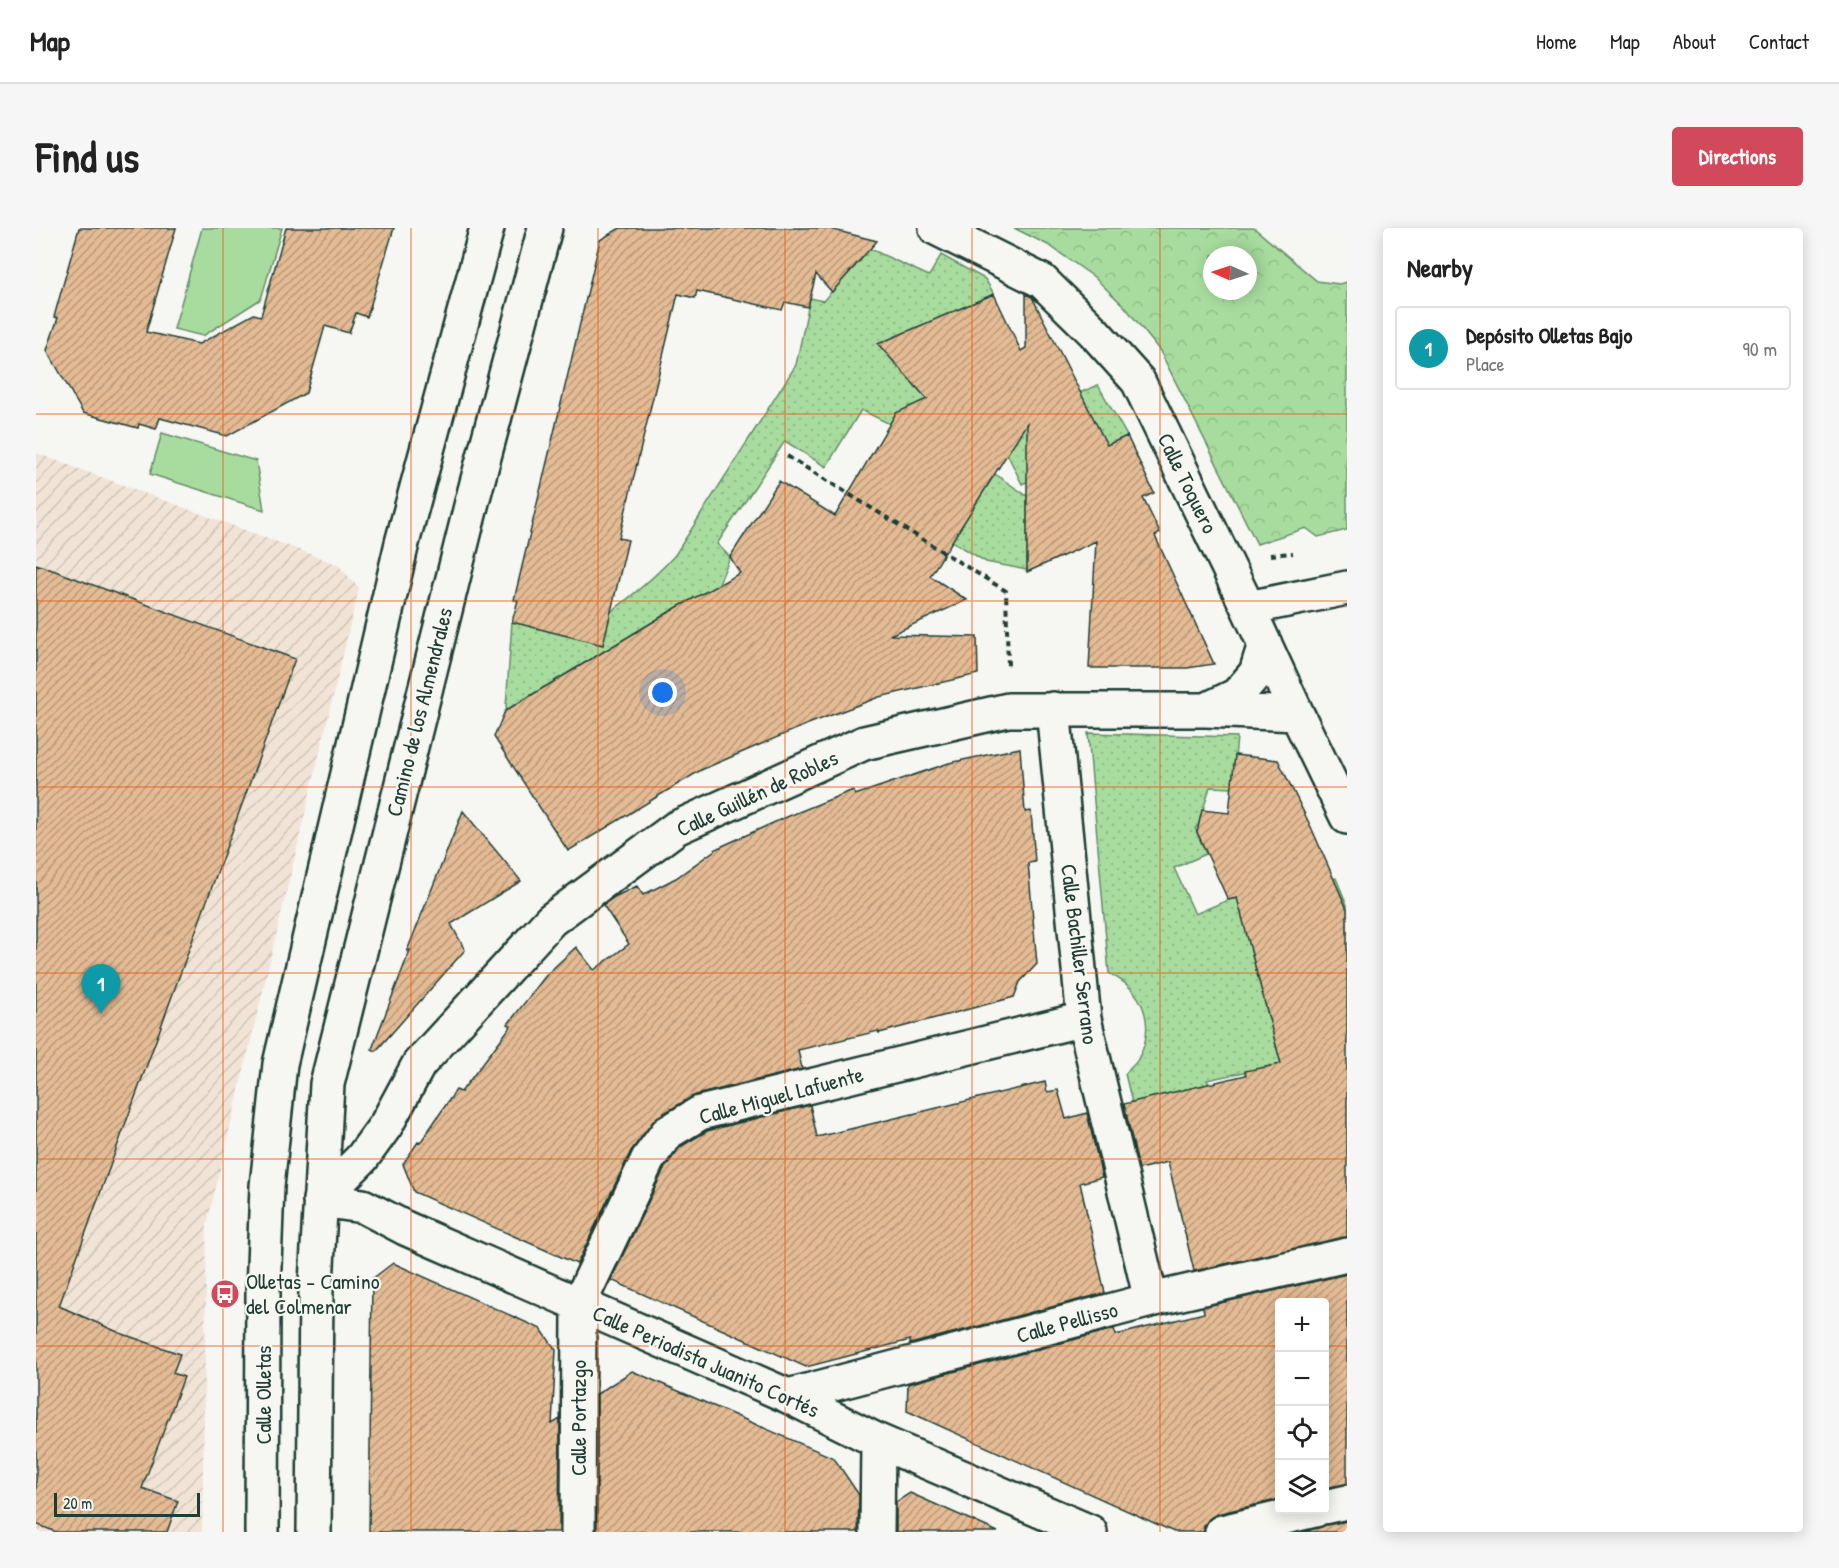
<!DOCTYPE html>
<meta charset="utf-8">
<style>
body{margin:0;font-family:"Patrick Hand",sans-serif;background:#f6f6f6;color:#222}
.controls{position:absolute;right:18px;bottom:18px;display:grid;overflow:hidden;border-radius:6px;box-shadow:0 3px 15px #0003}
.controls button{width:54px;height:54px;display:grid;place-items:center;padding:0;border:0;border-bottom:2px solid #e0e0e0;background:#fff;color:#222;font:30px sans-serif}
.compass{position:absolute;left:1167px;top:18px;width:54px;height:54px;border-radius:50%;background:#fff;box-shadow:0 3px 15px #0003;rotate:273deg}
.scale{position:absolute;left:18px;bottom:15px;width:146px;box-sizing:border-box;padding-left:6px;border:3px solid #1f3d34;border-top:0;font-size:16px;line-height:21px;white-space:nowrap;color:#1f3d34;-webkit-text-stroke:4px #f6f6f2;paint-order:stroke}
.you{position:absolute;left:627px;top:465px;width:21px;height:21px;margin:-15px;border:4px solid #fff;border-radius:50%;background:#1a73e8;box-shadow:0 0 0 9px #1a73e833}
.badge{display:grid;place-items:center;width:39px;height:39px;border-radius:50%;background:#d1495b;color:#fff;font-size:20px;font-weight:700}
.pin{position:absolute;translate:-50% -50px;filter:drop-shadow(0 2px 3px #0008)}
.pin::after{content:'';position:absolute;top:32px;width:21px;height:18px;background:inherit;clip-path:polygon(0 0,100% 0,50% 100%)}
.list{margin:0;padding:0;list-style:none}
h2{display:flex;justify-content:space-between;align-items:center;height:78px;margin:0;padding:0 24px;font-size:26px}
h2 small{font-size:20px;font-weight:400;color:#767676}
.list li{display:grid;grid-template-columns:39px 1fr auto;gap:18px;align-items:center;box-sizing:border-box;height:84px;margin:0 12px 12px;padding:0 12px;border:2px solid #e0e0e0;border-radius:6px}
.list b{display:block;font-size:22px;white-space:nowrap}
.list p{margin:0;font-size:20px;white-space:nowrap;color:#767676}
.list em{font-size:20px;font-style:normal;color:#767676}
.icon{flex:none;width:33px;height:33px;fill:none;stroke:currentColor;stroke-width:2;stroke-linecap:round;stroke-linejoin:round}
.map{position:relative;flex:none;width:1311px;height:1304px;overflow:hidden;border-radius:6px}
header{display:flex;align-items:center;gap:36px;box-sizing:border-box;height:84px;padding:0 30px;background:#fff;border-bottom:2px solid #e0e0e0}
header strong{font-size:28px}
nav{display:flex;gap:33px;margin-inline-start:auto;font-size:21px}
.intro{display:flex;align-items:center;justify-content:space-between;box-sizing:border-box;height:144px;padding:0 36px}
h1{margin:0;font-size:42px}
.button{padding:15px 27px;border-radius:6px;background:#d1495b;color:#fff;font-size:21px;font-weight:700}
main{display:flex;gap:36px;padding:0 36px}
aside{flex:1;background:#fff;border-radius:6px;box-shadow:0 3px 15px #0003}
.map>svg:first-child{display:block}
.industrial{fill:url(#industrial-furrows)}
.grass{fill:url(#grass-dots);stroke:#648c69;stroke-width:1.5}
.forest{fill:url(#forest-crowns);stroke:#648c69;stroke-width:1.5;fill-rule:evenodd}
.garden{fill:#a8dc9e;stroke:#648c69;stroke-width:1.5}
.building{fill:url(#building-hatch);stroke:#1f3d34;stroke-width:1.5}
.lines{fill:none;stroke-linecap:round;stroke-linejoin:round}
.minor-casing{stroke:#1f3d34;stroke-width:38}
.major-casing{stroke:#1f3d34;stroke-width:38}
.path{stroke:#1f3d34;stroke-width:4;stroke-dasharray:6 4.5;stroke-linecap:butt}
.minor{stroke:#f6f6f2;stroke-width:33}
.major{stroke:#f6f6f2;stroke-width:33}
.grid{fill:none;stroke:#e8590c;stroke-width:1.5;stroke-opacity:0.55}
.labels{text-anchor:middle;dominant-baseline:central;stroke-width:4.5;stroke-linejoin:round;paint-order:stroke}
.street-label{font-size:22px;fill:#1f3d34;stroke:#f6f6f2}
.poi-label{font-size:22px;fill:#1f3d34;stroke:#f6f6f2;text-anchor:start}
</style>
<header>
<strong>Map</strong>
<nav><a>Home</a><a>Map</a><a>About</a><a>Contact</a></nav>
</header>
<div class="intro"><h1>Find us</h1><a class="button">Directions</a></div>
<main>
<div class="map">
<svg width="1311" height="1304" viewBox="0 0 1311 1304">
<defs>
<pattern id="industrial-furrows" width="10" height="10" patternUnits="userSpaceOnUse" patternTransform="scale(1.5)"><rect width="10" height="10" fill="#f1e4d6"/><path d="M-1 1l2-2M0 10L10 0M9 11l2-2" fill="none" stroke="#cec4b8"/></pattern>
<pattern id="grass-dots" width="8" height="8" patternUnits="userSpaceOnUse" patternTransform="scale(1.5)"><rect width="8" height="8" fill="#a8dc9e"/><path d="M2 2h.1M6 6h.1" fill="none" stroke="#90be89" stroke-width="1.8" stroke-linecap="round"/></pattern>
<pattern id="forest-crowns" width="20" height="18" patternUnits="userSpaceOnUse" patternTransform="scale(1.5)"><rect width="20" height="18" fill="#a8dc9e"/><path d="M2 6a3 3 0 1 1 6 0M12 15a3 3 0 1 1 6 0" fill="none" stroke="#90be89"/></pattern>
<pattern id="building-hatch" width="6" height="6" patternUnits="userSpaceOnUse" patternTransform="scale(1.5)"><rect width="6" height="6" fill="#e4bb94"/><path d="M-1 1l2-2M0 6l6-6M5 7l2-2" fill="none" stroke="#b8997a"/></pattern>
</defs>
<rect width="100%" height="100%" fill="#f6f6f2"/>
<filter id="ink" filterUnits="userSpaceOnUse"><feTurbulence type="fractalNoise" baseFrequency=".0167" numOctaves="2"/><feDisplacementMap in="SourceGraphic" scale="12" xChannelSelector="R" yChannelSelector="G"/><feConvolveMatrix kernelMatrix="1 2 1 2 8 2 1 2 1" color-interpolation-filters="sRGB"/></filter>
<g filter="url(#ink)">
<path class="industrial" d="M0,225L301,336L323,360L171,996L166,1304H0Z"/>
<path class="grass" d="M830,19L893,48L905,27L949,51L958,66L842,116L891,171L859,186L854,196L825,182L790,239L749,213L681,316L694,329L682,358L640,380L472,481L470,479L476,394L541,409C575,384 610,359 639,327L760,137L774,70L787,73L827,29Z
M1062,157L1091,208L986,256L959,201Z
M959,246L991,268V342L950,334L916,313Z
M1052,505L1201,509L1196,560L1174,559L1162,598L1159,600L1170,626L1138,640L1159,686L1192,672L1232,665L1300,650L1311,677V706L1217,730L1245,836L1171,852L1173,856L1096,874L1089,846C1093,841 1099,837 1102,831C1116,807 1113,777 1092,758C1087,753 1079,749 1073,745Z"/>
<path class="forest" d="M978,0H1218L1281,53L1303,56L1311,54V302L1282,309L1270,300L1221,316L1124,123L1090,80L1058,49L1014,18ZM1176,27H1212V63H1176Z"/>
<path class="garden" d="M166,0H246L225,71L167,108L138,101Z
M126,205L220,233L228,282L114,246Z"/>
<path class="building" d="M43,0H140L110,104L163,116L218,86L225,88L250,0H358L331,89L320,85L313,105L289,98L270,165L191,208L124,190L120,201L103,196L102,200L47,185L11,122L22,90L18,89Z
M584,0H790L841,13L796,64L780,46L772,79L749,74L746,82L661,63L659,70L642,66L583,310L592,312L567,417L476,394L482,372H478L564,12Z
M958,66L985,123L990,120V66L996,69L1071,217L1091,208L1118,265L1107,270L1124,305L1119,308L1178,436L1151,440H1053L1060,313L991,344V195L894,348L931,372L854,407L941,409L942,446L843,469L772,496L665,542L532,623L458,509L469,483L640,380L704,345L694,329L743,253L799,288L860,185L891,171L842,116Z
M0,336L259,431L23,1078L84,1105L144,1126L137,1145L148,1149L106,1260L142,1273L131,1304H20L0,1296Z
M984,520L989,584L995,583L999,634L992,635L1001,736L984,754L978,769L843,805L842,803L762,822L766,841L660,867L621,889L595,923L541,1036L378,964L367,936L382,914L384,915L420,862L425,864L475,798L472,796L511,746L540,719L558,742L593,716L567,677L580,668L601,658L607,667L640,650L682,620L748,590L817,562L819,567L913,535Z
M1199,527L1242,532L1275,599L1311,681V1009L1158,1043L1132,934L1103,941L1088,876L1210,847L1209,843L1245,836L1201,670L1192,672L1161,604L1166,582L1193,585Z
M427,583L485,653L415,696L429,722L340,823L336,821L374,722L371,723Z
M1009,854L1011,864L1022,862L1030,891L1051,885L1066,949L1044,955L1069,1065L874,1116V1112L770,1139L575,1052L628,941L644,919L671,903L774,877L781,909Z
M357,1035L505,1101L520,1122L516,1196L524,1191L523,1304H333L336,1051Z
M1311,1046V1256L1288,1260V1074H1244V1271L1181,1286L1173,1291L1168,1298V1304H1138L871,1183L872,1156L1078,1101L1080,1107L1168,1085L1167,1079Z
M596,1143L798,1230L823,1267L822,1304H561V1166Z
M874,1265L962,1304H860V1274Z
M1311,1293V1304H1267L1289,1297Z"/>
<g class="lines">
<g class="minor-casing">
<path id="minor" d="M900,0L1006,53L1058,104L1102,153L1212,380L1261,486L1311,589
M1212,380L1311,360
M1017,481L1048,791L1115,1072
M1170,482L1201,467L1220,445L1229,416
M284,972L326,930L350,897L383,836L515,692L640,600L828,515L972,482H1170L1261,486
M284,972L327,978L369,1000L752,1168L842,1213L1054,1304
M752,1168L1115,1072L1311,1027
M1288,1279L1311,1274
M542,1304L543,1076L612,931L631,905L664,885L1048,791
M841,1304L842,1213
M1186,1304L1279,1282"/>
</g>
<g class="major-casing">
<path id="major" d="M226,1304L227,1064L231,958L244,836L366,315L451,0
M278,1304L280,1056L291,856L437,270L509,0"/>
</g>
<path class="path" d="M751,228L970,363L972,439
M1234,327L1257,325"/>
<use href="#minor" class="minor"/>
<use href="#major" class="major"/>
</g>
</g>
<path class="grid" d="M187,0V1304M375,0V1304M562,0V1304M749,0V1304M936,0V1304M1124,0V1304M0,186H1311M0,373H1311M0,559H1311M0,745H1311M0,931H1311M0,1118H1244M1288,1118H1311"/>
<defs>
<g id="bus-disc" transform="scale(1.5)"><circle r="9.5" fill="#d1495b" stroke="#f6f6f2"/><path d="M-5-6H5V4H4V6H2V4H-2V6H-4V4H-5ZM-3.5-4V0h7V-4ZM-3.5 1.2v1.5H-2V1.2ZM2 1.2v1.5H3.5V1.2Z" fill="#fff"/></g>
</defs>
<g fill-rule="evenodd">
<use href="#bus-disc" x="189" y="1066"/>
</g>
<g class="labels">
<g class="street-label">
<text transform="translate(1152 255) rotate(64)">Calle Toquero</text>
<text transform="translate(383 484) rotate(-76)">Camino de los Almendrales</text>
<text transform="translate(721 565) rotate(-25)">Calle Guillén de Robles</text>
<text transform="translate(1044 726) rotate(83)">Calle Bachiller Serrano</text>
<text transform="translate(745 867) rotate(-15)">Calle Miguel Lafuente</text>
<text transform="translate(1031 1094) rotate(-15)">Calle Pellisso</text>
<text transform="translate(670 1133) rotate(24)">Calle Periodista Juanito Cortés</text>
<text transform="translate(227 1167) rotate(-90)">Calle Olletas</text>
<text transform="translate(542 1190) rotate(-90)">Calle Portazgo</text>
</g>
<g class="poi-label">
<text x="210" y="1053">Olletas - Camino<tspan x="210" dy="25">del Colmenar</tspan></text>
</g>
</g>
</svg>
<div class="controls">
<button>+</button>
<button>−</button>
<button><svg class="icon" aria-label="locate" viewBox="0 0 24 24"><circle cx="12" cy="12" r="6"/><path d="M12 2v4M12 18v4M2 12h4M18 12h4"/></svg></button>
<button><svg class="icon" aria-label="layers" viewBox="0 0 24 24"><path d="M12 4l9 5-9 5-9-5zM3 14l9 5 9-5"/></svg></button>
</div>
<svg class="compass" viewBox="-18 -18 36 36"><path d="M0-13l5 13h-10z" fill="#e53935"/><path d="M0 13l5-13h-10z" fill="#767676"/></svg>
<div class="scale">20 m</div>
<div class="you"></div>
<div class="pin badge" style="left:65px;top:786px;background:#0f9aa8">1</div>
</div>
<aside>
<h2>Nearby<small></small></h2>
<ul class="list">
<li><span class="badge" style="background:#0f9aa8">1</span><div><b>Depósito Olletas Bajo</b><p>Place</p></div><em>90 m</em></li>
</ul>
</aside>
</main>
